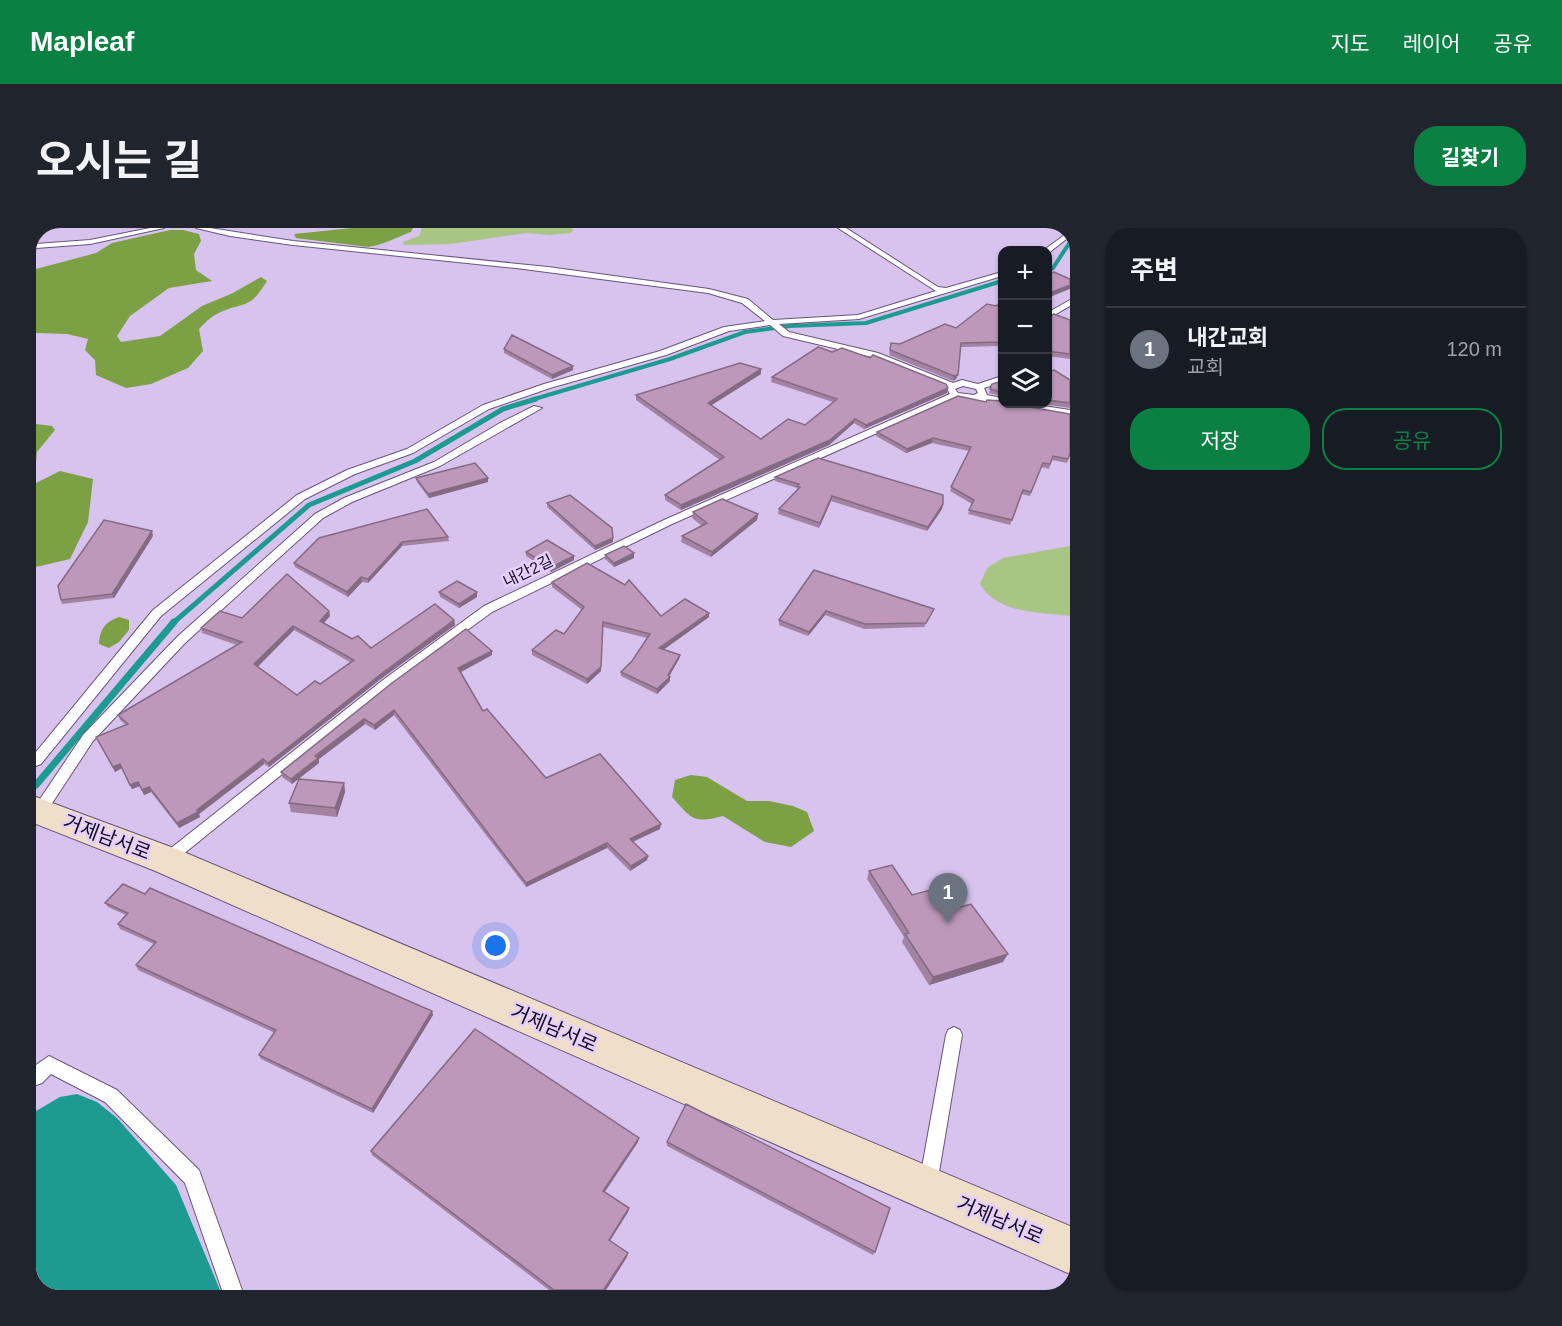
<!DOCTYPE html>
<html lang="ko">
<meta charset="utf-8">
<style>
body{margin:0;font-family:Helvetica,"Noto Sans KR",sans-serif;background:#20242c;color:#f1f3f6}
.controls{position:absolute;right:18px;top:18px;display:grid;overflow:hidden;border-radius:12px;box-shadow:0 2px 4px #0004}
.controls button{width:54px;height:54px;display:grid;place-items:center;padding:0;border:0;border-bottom:2px solid #363941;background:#171b24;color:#f1f3f6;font:30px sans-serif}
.you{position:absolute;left:460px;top:718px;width:21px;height:21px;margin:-15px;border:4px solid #fff;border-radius:50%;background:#1a73e8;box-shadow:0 0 0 9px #1a73e833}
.badge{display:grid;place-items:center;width:39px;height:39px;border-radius:50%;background:#0b8043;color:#fff;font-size:20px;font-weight:700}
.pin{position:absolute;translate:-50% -50px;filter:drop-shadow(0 2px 3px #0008)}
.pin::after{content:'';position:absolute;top:32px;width:21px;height:18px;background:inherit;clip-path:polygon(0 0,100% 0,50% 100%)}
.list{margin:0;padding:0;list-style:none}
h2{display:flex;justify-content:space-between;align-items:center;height:78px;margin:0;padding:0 24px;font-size:26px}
h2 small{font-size:20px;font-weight:400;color:#9ea1a6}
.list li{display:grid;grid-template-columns:39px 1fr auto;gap:18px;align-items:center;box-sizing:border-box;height:84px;padding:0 24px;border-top:2px solid #363941}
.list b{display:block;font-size:22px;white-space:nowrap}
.list p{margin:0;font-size:20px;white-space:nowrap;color:#9ea1a6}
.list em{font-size:20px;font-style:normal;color:#9ea1a6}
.actions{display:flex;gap:12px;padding:18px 24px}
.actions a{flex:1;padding:14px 0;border:2px solid #0b8043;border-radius:24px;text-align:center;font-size:21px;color:#0b8043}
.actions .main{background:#0b8043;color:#fff}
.icon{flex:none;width:33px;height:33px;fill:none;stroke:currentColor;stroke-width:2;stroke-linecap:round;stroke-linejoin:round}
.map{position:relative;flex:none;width:1034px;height:1062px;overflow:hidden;border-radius:24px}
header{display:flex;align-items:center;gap:36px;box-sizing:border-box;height:84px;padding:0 30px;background:#0b8043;color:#fff}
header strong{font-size:28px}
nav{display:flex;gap:33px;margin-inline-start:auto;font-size:21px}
.intro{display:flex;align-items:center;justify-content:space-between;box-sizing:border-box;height:144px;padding:0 36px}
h1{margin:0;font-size:42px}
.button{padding:15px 27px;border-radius:24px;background:#0b8043;color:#fff;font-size:21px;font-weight:700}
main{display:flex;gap:36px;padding:0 36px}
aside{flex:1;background:#171b24;border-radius:24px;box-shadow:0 2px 4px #0004}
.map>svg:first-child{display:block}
.green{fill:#a8c584}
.forest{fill:#7ca144}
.water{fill:#1d9b93}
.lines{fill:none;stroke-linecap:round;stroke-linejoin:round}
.stream-far2{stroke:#1d9b93;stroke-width:4}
.stream-far1{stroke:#1d9b93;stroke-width:5}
.stream{stroke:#1d9b93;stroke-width:7}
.lane-casing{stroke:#69557b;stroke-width:2}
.secondary-casing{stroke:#69557b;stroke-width:2}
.lane{fill:#fff;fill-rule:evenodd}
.secondary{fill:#efdeca;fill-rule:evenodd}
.wall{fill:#a383a1;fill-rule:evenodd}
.shaded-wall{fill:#846a83}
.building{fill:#bd98bb;stroke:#846a83;stroke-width:1.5;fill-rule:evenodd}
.labels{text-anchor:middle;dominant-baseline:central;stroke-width:5;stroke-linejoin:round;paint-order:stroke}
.street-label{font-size:16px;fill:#150d1d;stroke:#e5cffc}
.near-street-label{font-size:20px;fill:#150d1d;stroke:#e5cffc}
</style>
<header>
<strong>Mapleaf</strong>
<nav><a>지도</a><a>레이어</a><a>공유</a></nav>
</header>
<div class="intro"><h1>오시는 길</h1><a class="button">길찾기</a></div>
<main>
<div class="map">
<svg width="1034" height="1062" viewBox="0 0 1034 1062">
<rect width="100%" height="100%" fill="#d8c2ee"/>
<path class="green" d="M386,0H535L537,2L535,5L514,7L490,5L415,16L368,17L367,14L383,8Z
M1034,318V388C1004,384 961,386 944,356L951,340L967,330Z"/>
<path class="forest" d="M316,0H377L375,4C361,9 347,17 332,19L260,10L258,6Z
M134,2H147L163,6L165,13L158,26L160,42L176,53L133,60L94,88L81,108L85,114L124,108L166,78L197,65L225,49L231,53C212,84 209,72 181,86C174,89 168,96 163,101L167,123L152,140L115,156L90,160L60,147L59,132L49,122L52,111L31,106L0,105V41L60,25L76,15Z
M0,196L16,198L19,202L1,224L0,234Z
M24,243L57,251L52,294L34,331L0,339V255Z
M83,389L93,392V402L83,414L73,420L63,416C64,401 69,394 83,389Z
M655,547L671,549L711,573H733L757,578L771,584L778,603L755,619L729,614L687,588C657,596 656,591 636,569L639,552Z"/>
<path class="water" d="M41,866L61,874L81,890L140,957L184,1062H0V883L24,869Z"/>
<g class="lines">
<path class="stream-far2" d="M1011,42L1017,40L1034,14
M495,172L634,131L709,104L754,98L830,95L966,53"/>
<path class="stream-far1" d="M137,395L273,277L379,233L467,181L500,171"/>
<path class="stream" d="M0,557L138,394"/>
<g class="lane-casing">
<path id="lane" d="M114,0H128L54,16L0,20V16L54,12Z
M160,0H174L257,13L512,39L673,61L712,71L737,92L822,87L900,63L802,0H810L902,59L910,60L966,44V48L823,91L743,96L753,104L842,125L917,155L926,152L942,156L966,148V154L948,160L951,167L966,170L967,176L920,170L636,296L456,384L355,458L135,636L130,638L125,636L123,632L125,628L347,452L448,378L628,292L914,166L910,159L836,129L747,108L734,97L693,103L630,127L514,160L453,181L377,225L319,246L269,271L125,388L5,536L0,538V524L117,382L261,267L311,242L371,221L447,177L508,156L624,123L688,99L729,93L706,75L672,65L480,40L257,17L194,8ZM927,158L940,161L942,165L938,167L922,165L919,161Z
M1034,3V8L1014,24L1008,22Z
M1034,72V78L1011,91V85Z
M976,176H994L1034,182V188L981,179Z
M498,178L506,180L404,238L316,274L287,290L149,415L57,513L5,592L0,593V577L47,507L141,409L279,286L308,270L398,234L464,195Z
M918,799L924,802L926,807L901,956L899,963L892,965L885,963L883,956L910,807L912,802Z
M13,828L81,862L163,942L206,1062H186L149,955L69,874L15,846L6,855L0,857V837Z"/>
</g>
<g class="secondary-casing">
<path id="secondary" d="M0,569L143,622L1034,998V1046L117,642L0,596Z"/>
</g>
<use href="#lane" class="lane"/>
<use href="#secondary" class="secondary"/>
</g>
<path class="wall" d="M966,74V118L925,119L920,151L917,153L853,127L855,115L864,116L920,100Z
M1011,87L1012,89L1034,92V131L1011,128Z
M468,121L537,138V142L516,151L468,125Z
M725,141V146L675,177L725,211L769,197L797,174L735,154L736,149L912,160L911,165L828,201L818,195L793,217L645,282L629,272V267L684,232L600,172V167Z
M1011,144L1034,152V180L1006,176H1011Z
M966,153V168L953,165L956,156Z
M841,204L1034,226L1031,235L1016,232L1013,241L1005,239L994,268L985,266L974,297L932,286L936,276L914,263L933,223L896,215L870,225L840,208Z
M739,249L907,276L906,281L891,303L795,273L783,300L742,286L743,281L761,263V260L739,253Z
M380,250L452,254L393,270L381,254Z
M511,275L577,310V314L559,322L511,279Z
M657,284L722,286L721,292L675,329L645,314L646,308L666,298L656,290Z
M117,308L78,370L26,376L25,372Z
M412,309L413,313L366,318L332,355L326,354L312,369L259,339L258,335L283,310Z
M490,324L538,328V332L515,344L490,328Z
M569,327L598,330L578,339L569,331Z
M778,342L896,385L888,399L828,401L789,387L772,408L743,397V392Z
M516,354L625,388L673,385V389L627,422L644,427L643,431L633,448L634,453L621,466L585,448V444L596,433L611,410L567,399L565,443L551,456L496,427V422L528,406L546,382L516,359Z
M403,364H441V369L423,380L404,369Z
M294,388L288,395L335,420L418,392L419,397L346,450L233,539L228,536L163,586L164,589L143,600L115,564L108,567L104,558L96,561L86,540L79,544L60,509L90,497L84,492L82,487L201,417L166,405L165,400L206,390ZM258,402L314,434L284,456L261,467L222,439Z
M456,427L425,444L447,483L510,550L624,601L597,614L612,628L611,632L594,643L571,620L490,659L358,487L339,502L329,496L283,531V535L256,556L246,549L245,544L356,455Z
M308,555L309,564L301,589L255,584L253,575Z
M833,643L876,667L921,680L967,734L893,757L866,714L868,709L831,651Z
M69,675L396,783L397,787L337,885L225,831L223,827L239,805L102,742L100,737L118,716L84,701L82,696L90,687L72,679Z
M602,914L569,964L593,980L592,984L574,1013L591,1029L570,1062H513L336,927L335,923Z
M631,914L839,1024L837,1027L631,918Z"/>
<path class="shaded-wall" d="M1034,57V61L1011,70V66Z
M537,138V142L516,151V147Z
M725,141V146L671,180L672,175Z
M922,147L920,151L917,153L918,148Z
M912,160L911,165L828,201L830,197Z
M819,191L818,195L793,217L645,282V277Z
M897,210L896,215L870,225L871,221Z
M452,250V254L393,270L392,266Z
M796,268L795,273L783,300L784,295Z
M907,276L906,281L891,303L892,299Z
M722,286L721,292L675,329L676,324Z
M116,303L117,308L78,370L76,366Z
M577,310V314L559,322V318Z
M366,314V318L332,355V351Z
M598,325V330L578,339V335Z
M538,328V332L515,344V339Z
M325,349L326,354L312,369L311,364Z
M441,364V369L423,380V376Z
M293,383L294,388L285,398L284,393Z
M790,383L789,387L772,408L773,404Z
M673,385V389L623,425V420Z
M418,392L419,397L346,450L233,539L232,535L345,446Z
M257,398L258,402L219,441L218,436Z
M456,423V427L423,445L422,440Z
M644,427L643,431L631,452L632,447Z
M565,439V443L551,456V451Z
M634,449V453L621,466V461Z
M358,482V487L339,502L338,497Z
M328,491L329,496L283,531V535L256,556L255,551L279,528Z
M227,531L228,536L163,586L164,589L143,600L141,595L161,582Z
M84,536L86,540L79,544L77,539Z
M102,554L104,558L96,561L94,557Z
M308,555L309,564L301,589L299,580Z
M113,559L115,564L108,567L106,562Z
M625,596L624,601L593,615L594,611Z
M571,615V620L490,659V655Z
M612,628L611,632L594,643L595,638Z
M972,726L967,734L893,757L897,749Z
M396,783L397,787L337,885L336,881Z
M603,910L602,914L567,966V963Z
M593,980L592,984L572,1015L573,1012Z
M592,1025L591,1029L570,1062H568Z"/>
<path class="building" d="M1018,44L1034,51V57L1011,66V46Z
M966,74V114L925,115L922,147L918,148L854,122L855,115L864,116L909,96L920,100L951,76L960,78Z
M1018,86L1034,92V126L1011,123V87L1012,89Z
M476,107L537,138L516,147L468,121Z
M782,119L796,124L806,120L834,130L837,127L910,156L912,160L830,197L819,191L794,212L645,277L629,267L688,229L600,167L704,135L725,141L672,175L725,211L752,191L769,197L801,171L736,149Z
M1018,142L1034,152V175L1011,172V144Z
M966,153V164L954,161L956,156Z
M922,168L950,174L951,172L966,173V176H980L982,177L1034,186V225L1032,231L1017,228L1014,236L1007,235L995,264L987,262L976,292L933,282L938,272L915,259L935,219L897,210L871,221L841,204Z
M782,230L907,267V276L892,299L796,268L784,295L743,281L764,259L761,258L763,256L739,249Z
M439,235L452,250L392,266L380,250Z
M534,267L576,300L577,310L559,318L511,275Z
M686,271L722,286L676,324L646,308L671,295L657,284Z
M391,281L412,309L366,314L332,351L325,349L311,364L258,335L283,310Z
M68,292L116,303L76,366L25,372L22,358Z
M511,312L538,328L515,339L490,324Z
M588,318L598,325L578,335L569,327Z
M551,335L589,357L593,352L625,388L649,371L673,385L623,420L644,427L632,447L634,449L621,461L585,444L596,433L614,406L567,394L565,439L551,451L496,422L520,402L528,406L548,379L516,354Z
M778,342L898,381L890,395L829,396L790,383L773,404L743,392Z
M251,346L293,383L284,393L316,411L322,408L335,420L399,376L418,392L345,446L232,535L227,531L161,582L162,584L141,595L113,559L106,562L102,554L94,557L84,536L77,539L60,509L92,496L82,487L206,414L165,400L184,383L206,390ZM257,398L318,432L284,456L279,453L261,467L218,436Z
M421,353L441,364L423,376L403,364Z
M430,401L456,423L422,440L447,483L451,481L510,550L564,526L625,596L594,611L612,628L595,638L571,615L490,655L358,482L338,497L328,491L279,528L282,530L255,551L245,544L356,455Z
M263,551L308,555L299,580L253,575Z
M856,637L876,667L906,659L921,680L935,676L972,726L897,749L869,706L873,705L833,643Z
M87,656L109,666L114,660L396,783L336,881L223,827L240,802L100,737L120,714L82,696L92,685L69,675Z
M439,801L603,910L567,963L593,980L573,1012L592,1025L568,1061L569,1062H518L335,923Z
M650,876L854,980L839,1024L631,914Z"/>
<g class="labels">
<g class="street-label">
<text transform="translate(492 343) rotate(-26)">내간2길</text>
</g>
<g class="near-street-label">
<text transform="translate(71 609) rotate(21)">거제남서로</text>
<text transform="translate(518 800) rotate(23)">거제남서로</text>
<text transform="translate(964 992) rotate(23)">거제남서로</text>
</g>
</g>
</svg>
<div class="controls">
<button>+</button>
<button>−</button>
<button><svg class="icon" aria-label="layers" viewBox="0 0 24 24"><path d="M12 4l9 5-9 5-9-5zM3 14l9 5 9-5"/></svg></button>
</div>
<div class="you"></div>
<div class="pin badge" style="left:912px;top:695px;background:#6b7280">1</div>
</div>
<aside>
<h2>주변<small></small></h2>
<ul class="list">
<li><span class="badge" style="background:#6b7280">1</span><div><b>내간교회</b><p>교회</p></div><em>120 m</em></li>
</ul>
<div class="actions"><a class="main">저장</a><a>공유</a></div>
</aside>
</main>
